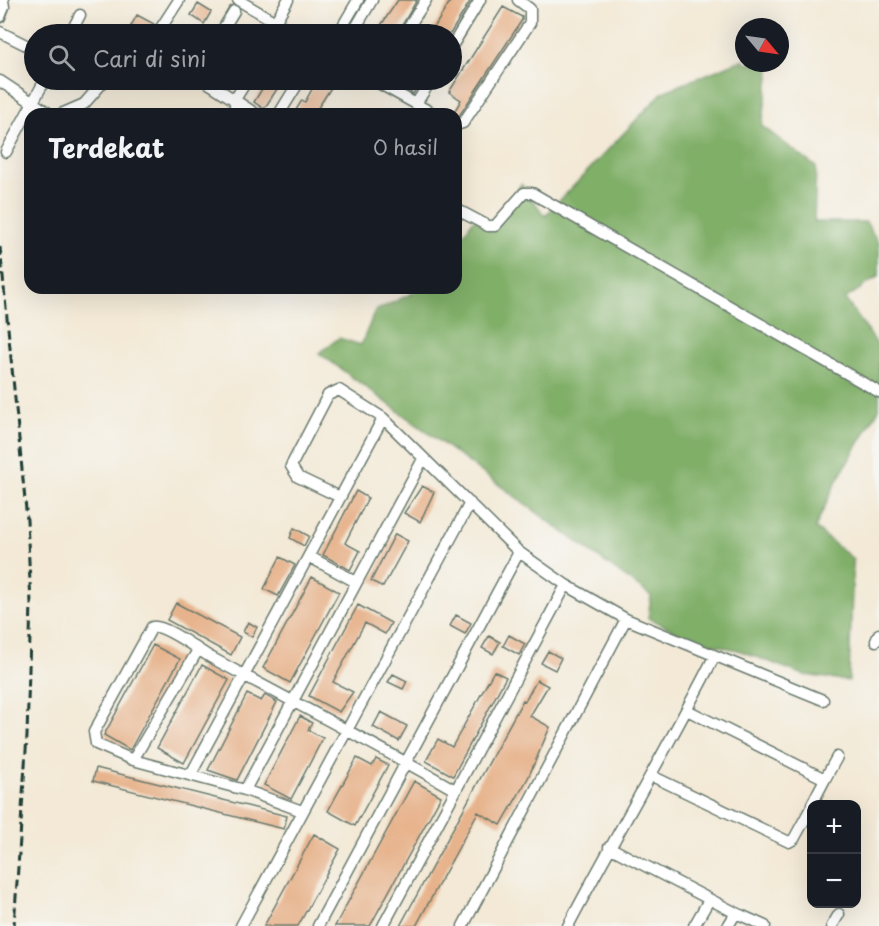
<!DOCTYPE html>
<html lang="id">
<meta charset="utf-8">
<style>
body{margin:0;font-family:"Playpen Sans",sans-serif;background:#242831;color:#f1f3f6}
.controls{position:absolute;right:18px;bottom:18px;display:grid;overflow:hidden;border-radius:12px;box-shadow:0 6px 24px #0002}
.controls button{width:54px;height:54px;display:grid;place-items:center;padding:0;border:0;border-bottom:2px solid #363941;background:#171b24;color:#f1f3f6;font:30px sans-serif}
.compass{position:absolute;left:735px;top:18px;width:54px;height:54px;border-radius:50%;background:#171b24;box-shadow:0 6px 24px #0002;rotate:119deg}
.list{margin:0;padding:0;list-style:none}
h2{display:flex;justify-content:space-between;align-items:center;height:78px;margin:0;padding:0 24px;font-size:26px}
h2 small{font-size:20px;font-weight:400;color:#9ea1a6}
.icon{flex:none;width:33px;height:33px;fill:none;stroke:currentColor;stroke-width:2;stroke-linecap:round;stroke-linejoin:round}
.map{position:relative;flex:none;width:879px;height:926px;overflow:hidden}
.search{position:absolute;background:#171b24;box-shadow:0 6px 24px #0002;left:24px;top:24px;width:438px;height:66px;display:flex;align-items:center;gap:15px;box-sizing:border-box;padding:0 21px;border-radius:33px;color:#9ea1a6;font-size:22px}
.panel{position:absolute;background:#171b24;box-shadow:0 6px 24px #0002;left:24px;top:108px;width:438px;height:186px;border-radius:18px}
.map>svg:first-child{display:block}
.forest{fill:#80af68;stroke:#50764e;stroke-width:1.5}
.building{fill:#e7b38c}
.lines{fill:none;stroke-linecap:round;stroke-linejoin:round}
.street-casing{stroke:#69796d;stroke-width:13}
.street{stroke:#fff;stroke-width:10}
.rail{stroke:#1f3d34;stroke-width:3;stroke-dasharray:9 4.5;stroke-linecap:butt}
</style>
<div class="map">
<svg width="879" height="926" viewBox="0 0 879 926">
<rect width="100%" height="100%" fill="#f6f6f2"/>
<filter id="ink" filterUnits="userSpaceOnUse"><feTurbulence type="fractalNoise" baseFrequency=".0167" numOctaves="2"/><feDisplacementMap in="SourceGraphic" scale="12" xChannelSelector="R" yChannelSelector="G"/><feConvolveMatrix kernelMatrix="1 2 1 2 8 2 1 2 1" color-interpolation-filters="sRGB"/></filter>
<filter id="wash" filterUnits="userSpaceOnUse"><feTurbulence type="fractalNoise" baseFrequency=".008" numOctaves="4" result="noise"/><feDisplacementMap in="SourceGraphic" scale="24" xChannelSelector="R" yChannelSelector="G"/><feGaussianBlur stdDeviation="1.35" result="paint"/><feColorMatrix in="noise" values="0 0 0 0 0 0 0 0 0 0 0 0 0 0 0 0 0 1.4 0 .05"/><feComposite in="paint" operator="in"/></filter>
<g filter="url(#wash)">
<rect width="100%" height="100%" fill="#f3e9d6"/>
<path class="forest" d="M744,59V63H771L762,126L816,167L814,222H866L879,244V276L845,299L879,347V409L836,482L815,528L853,559L849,681L804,675L738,650L693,640L648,618L651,596L319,353L339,338L361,345L375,311L417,291L416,288H456V244L474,219L494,224L521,184L545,216L663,92Z"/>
<g id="blocks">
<path class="building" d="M398,0H417L397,34L388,31L386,34H375Z
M451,0H471L450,34H430Z
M198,4L211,12L204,24L191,15Z
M503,7L522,17V20L459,116L454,112L461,100L449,92Z
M137,15L154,24L150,34L131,26Z
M257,80H283L264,109L254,102L265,84Z
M317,80H336L314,114H301L296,110L302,100L305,102Z
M404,80H422L413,94L400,86Z
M422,486L434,492L420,522L404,513Z
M356,491L368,498L345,543L360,551L350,570L323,555Z
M294,528L309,536L304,546L290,538Z
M395,534L408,541L383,587L371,581Z
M280,557L295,565L278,596L264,589Z
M312,577L339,592L290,683L263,668Z
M176,603L240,637L231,655L167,620Z
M358,605L391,623L385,634L365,623L333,682L353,692L339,712L309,696Z
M456,615L471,623L465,634L450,626Z
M248,622L257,627L252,637L243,632Z
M509,635L525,644L519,655L503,646Z
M489,636L500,642L493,654L482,648Z
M153,645L180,659L130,750L104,735Z
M548,651L561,658L555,670L541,663Z
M202,665L229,680L184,763L157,748Z
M494,671L506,677L453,776L426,761L438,739L452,747Z
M393,674L407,681L403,689L388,682Z
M537,680L548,686L530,716L550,727L528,778L501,825L478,812L416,926H400L523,700L525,701Z
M247,694L261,701L265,695L277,702L237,780L208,770Z
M381,712L407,726L399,741L373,727Z
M300,716L312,723L308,730L323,738L291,799L264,785Z
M357,758L372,766L376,759L388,765L355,826L328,811Z
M96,768L287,816L284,829L93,781Z
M414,781L441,796L370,926H335Z
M314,834L340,849L298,926H264Z"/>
</g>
</g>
<g filter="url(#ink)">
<use href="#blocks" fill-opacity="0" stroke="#69796d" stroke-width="1.5"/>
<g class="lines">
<g class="street-casing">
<path id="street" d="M238,0L296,34
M0,17L4,7L3,0
M275,22L288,0
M0,32L34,49
M70,34L80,15
M157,34L179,0
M220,34L234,11
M277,34H278
M338,34L358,0
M352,34L372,0
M404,34L426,0
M452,46L480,0
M204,80L256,114
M373,80L434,114
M0,81L50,114
M234,101L247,80
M416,104L431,80
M61,114L84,104L105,80
M231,114L237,103
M279,114L300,80
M456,125L463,123L530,23V9L518,0
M6,152L45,80
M456,209L488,226H495L524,193H532L879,392
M340,497L298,477L291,466L328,395L339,390L383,418L519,552L566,585L626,619L823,700
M310,557L356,582
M876,641L879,634
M687,710L825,779L812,804
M133,760L198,650
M191,774L383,418
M652,776L789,842L794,839L812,806
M825,779L837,757
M245,790L423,459
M302,811L245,790L133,760L96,744L94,732L152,627C165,624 199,651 212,658C293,702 375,744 455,790
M609,847L736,913L728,926
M736,913L765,926
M241,926L470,503
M318,926L519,552
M383,926L566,585
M463,926L626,619
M568,926C615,836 668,748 714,657
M694,926L709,900
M832,926L839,914"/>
</g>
<use href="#street" class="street"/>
<path class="rail" d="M0,247L27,520L31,603L27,736L14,926"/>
</g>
</g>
</svg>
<div class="controls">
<button>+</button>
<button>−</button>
</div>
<svg class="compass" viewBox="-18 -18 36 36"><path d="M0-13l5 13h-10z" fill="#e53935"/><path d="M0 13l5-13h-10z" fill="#9ea1a6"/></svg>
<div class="search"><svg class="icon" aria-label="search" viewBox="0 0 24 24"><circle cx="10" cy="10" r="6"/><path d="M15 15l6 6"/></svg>Cari di sini</div>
<section class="panel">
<h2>Terdekat<small>0 hasil</small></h2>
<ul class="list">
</ul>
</section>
</div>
